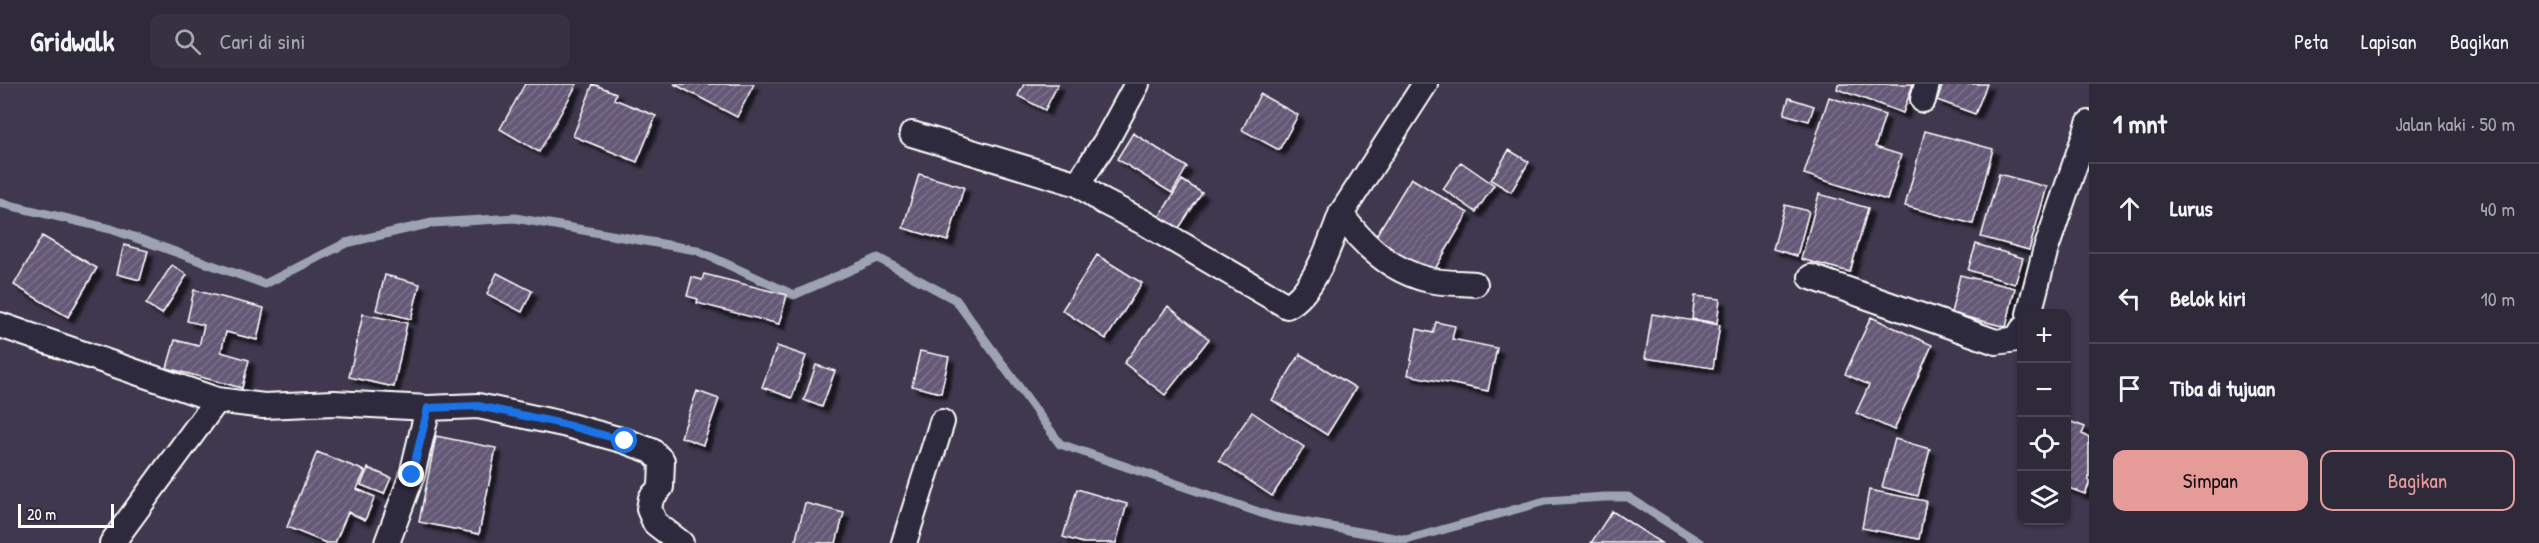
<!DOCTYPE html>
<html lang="id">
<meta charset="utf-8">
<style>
body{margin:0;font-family:"Patrick Hand",sans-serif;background:#373242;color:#f1f3f6}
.controls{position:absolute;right:18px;bottom:18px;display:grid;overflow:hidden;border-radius:12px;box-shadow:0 2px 4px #0004}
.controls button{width:54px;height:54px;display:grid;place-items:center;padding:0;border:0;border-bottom:2px solid #4a4654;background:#2f2a3a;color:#f1f3f6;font:30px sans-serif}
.scale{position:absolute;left:18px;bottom:15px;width:96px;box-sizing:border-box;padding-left:6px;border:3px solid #fff;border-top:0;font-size:16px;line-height:21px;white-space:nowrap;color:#fff;-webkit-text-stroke:4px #2f2a3d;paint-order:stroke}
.stop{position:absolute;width:18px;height:18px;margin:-14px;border:4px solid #1a73e8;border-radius:50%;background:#fff}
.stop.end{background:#1a73e8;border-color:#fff;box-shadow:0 2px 6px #0008}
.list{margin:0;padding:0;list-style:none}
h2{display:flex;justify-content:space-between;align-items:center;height:78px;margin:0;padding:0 24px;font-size:26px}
h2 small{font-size:20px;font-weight:400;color:#a7a7af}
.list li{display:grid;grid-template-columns:39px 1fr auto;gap:18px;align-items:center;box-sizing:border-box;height:90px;padding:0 24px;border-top:2px solid #4a4654}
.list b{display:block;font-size:22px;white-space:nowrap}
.list em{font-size:20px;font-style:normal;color:#a7a7af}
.actions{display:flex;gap:12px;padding:18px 24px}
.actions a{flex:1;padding:14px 0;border:2px solid #e69b98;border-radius:12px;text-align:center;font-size:21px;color:#e69b98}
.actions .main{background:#e69b98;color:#111}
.icon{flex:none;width:33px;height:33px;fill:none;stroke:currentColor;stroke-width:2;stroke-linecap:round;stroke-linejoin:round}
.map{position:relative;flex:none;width:2089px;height:459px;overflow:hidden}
header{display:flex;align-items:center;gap:36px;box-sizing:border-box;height:84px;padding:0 30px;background:#2f2a3a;border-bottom:2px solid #4a4654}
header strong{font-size:28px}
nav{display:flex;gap:33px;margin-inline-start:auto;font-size:21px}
.search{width:420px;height:54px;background:#373242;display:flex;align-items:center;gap:15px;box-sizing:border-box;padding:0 21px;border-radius:12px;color:#a7a7af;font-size:22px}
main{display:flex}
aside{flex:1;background:#2f2a3a}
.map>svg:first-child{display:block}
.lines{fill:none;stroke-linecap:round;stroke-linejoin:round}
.stream{stroke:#9da3b2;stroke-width:9}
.building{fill:url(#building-hatch);stroke:#fff;stroke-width:1.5;filter:url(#shadow)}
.street-casing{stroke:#fff;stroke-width:28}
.street{stroke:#2f2a3d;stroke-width:24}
.route{stroke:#1a73e8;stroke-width:8}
</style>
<header>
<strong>Gridwalk</strong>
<div class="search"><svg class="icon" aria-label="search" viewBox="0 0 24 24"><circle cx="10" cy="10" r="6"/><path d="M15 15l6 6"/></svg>Cari di sini</div>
<nav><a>Peta</a><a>Lapisan</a><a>Bagikan</a></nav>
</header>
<main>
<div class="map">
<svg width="2089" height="459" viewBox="0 0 2089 459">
<defs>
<pattern id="building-hatch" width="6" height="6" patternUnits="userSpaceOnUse" patternTransform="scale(1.5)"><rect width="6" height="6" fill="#655976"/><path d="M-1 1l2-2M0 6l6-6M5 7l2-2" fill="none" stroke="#7c728b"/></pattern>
<filter id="shadow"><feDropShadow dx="5.5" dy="5.5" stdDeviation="1.5" flood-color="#0009"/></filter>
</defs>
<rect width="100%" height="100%" fill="#3f384e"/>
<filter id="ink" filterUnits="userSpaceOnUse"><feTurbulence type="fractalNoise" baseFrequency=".0167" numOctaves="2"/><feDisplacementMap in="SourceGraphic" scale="12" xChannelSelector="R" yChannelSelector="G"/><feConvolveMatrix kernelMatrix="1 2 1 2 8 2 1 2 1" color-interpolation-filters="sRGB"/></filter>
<g filter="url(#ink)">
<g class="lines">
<path class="stream" d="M0,119L111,145L265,200L346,159L432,139L515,134L696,166L794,211L878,174L956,216L1060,360L1273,433L1406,456L1545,417L1605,413H1628L1700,459"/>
</g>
<path class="building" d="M525,0H577L539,68L500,45Z
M593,0L616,9L614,15L656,32L637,78L573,52Z
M674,0H754L737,33Z
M1024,0H1058L1045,26L1018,12Z
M1838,0H1913L1903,29L1837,5Z
M1943,0H1987L1975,30L1937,16Z
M1260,10L1298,31L1279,66L1242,46Z
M1829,13L1885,31L1875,63L1901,71L1887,116L1804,90Z
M1789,14L1814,22L1809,37L1784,30Z
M1925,47L1993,65L1973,140L1905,122Z
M1133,49L1187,83L1172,109L1117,75Z
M1509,66L1529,78L1511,108L1491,96Z
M1461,78L1494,101L1476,128L1443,105Z
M919,90L964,103L948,157L903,144Z
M1999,90L2047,103L2029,166L1981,153Z
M1411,94L1468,129L1432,190L1374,155Z
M1182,96L1202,109L1177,147L1158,135Z
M1819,110L1868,124L1850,188L1801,175Z
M1785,121L1809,127L1797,172L1773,165Z
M42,152L97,184L68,233L14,201Z
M1976,160L2023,174L2015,200L1968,186Z
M124,161L148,167L140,196L117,190Z
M1097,171L1142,199L1106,255L1062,226Z
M172,181L187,191L162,230L146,220Z
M497,189L532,207L522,228L487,210Z
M704,190L787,211L779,240L697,219L698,215L687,212L692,193L702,196Z
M385,191L420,200L411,235L376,226Z
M1960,191L2015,204L2006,243L1951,229Z
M194,206L264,224L257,256L226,248L221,268L249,276L242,304L167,284L175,256L199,262L204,241L187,237Z
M1695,212L1720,215L1717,239L1692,235Z
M1168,222L1209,255L1165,311L1124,279Z
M363,230L407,239L394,303L349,293Z
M1652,230L1720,241L1713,284L1645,274Z
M1871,233L1932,261L1894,346L1856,329L1869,301L1845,290Z
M1436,238L1455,242L1452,255L1497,264L1488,307L1408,291L1417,245L1433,249Z
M777,262L806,272L792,314L762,303Z
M920,267L949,273L941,309L912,302Z
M1300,270L1356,304L1327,351L1272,316Z
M816,281L835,287L822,323L804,316Z
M697,307L719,315L703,361L681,353Z
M1252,328L1304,363L1272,412L1219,376Z
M2066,336L2085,343L2082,350L2089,353V400L2085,410L2066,403Z
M436,352L496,364L479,450L419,438Z
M1895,355L1930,365L1918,412L1882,403Z
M317,368L365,387L357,405L375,413L365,436L348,428L335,459H326L287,443Z
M368,384L391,394L384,410L361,401Z
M1077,405L1127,420L1116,459H1083L1063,453Z
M1869,406L1926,417L1919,455L1862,444Z
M805,419L844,429L836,459H795Z
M1612,427L1661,459H1591Z"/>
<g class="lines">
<g class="street-casing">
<path id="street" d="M1137,0L1106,57L1078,100L1102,117L1145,139L1287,222C1314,209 1331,157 1341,130C1362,160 1391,187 1429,196C1443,199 1460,199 1475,200
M1923,16L1927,0
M912,50L1078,100
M1341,130L1425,0
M1811,193L1996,258L2017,255L2022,246
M2029,230L2045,168L2089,39
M0,241L217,316L264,322L334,319L428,324L478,322L563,340L625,357L652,367L662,377L661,403L651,414L649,425L655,439L681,459
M112,459L217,316
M387,459L412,391L428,324
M904,459L942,338"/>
</g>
<use href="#street" class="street"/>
</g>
</g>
<g class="lines" filter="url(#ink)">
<path class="route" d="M412,391L428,324L478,322L563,340L625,357"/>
</g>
</svg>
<div class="controls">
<button>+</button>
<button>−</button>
<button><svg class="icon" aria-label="locate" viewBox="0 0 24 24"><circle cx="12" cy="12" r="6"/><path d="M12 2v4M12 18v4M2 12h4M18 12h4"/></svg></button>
<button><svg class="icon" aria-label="layers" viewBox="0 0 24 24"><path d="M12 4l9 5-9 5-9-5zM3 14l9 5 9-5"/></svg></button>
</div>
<div class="scale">20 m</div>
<div class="stop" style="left:625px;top:357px"></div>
<div class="stop end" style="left:412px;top:391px"></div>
</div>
<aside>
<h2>1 mnt<small>Jalan kaki · 50 m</small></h2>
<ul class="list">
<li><svg class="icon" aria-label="ahead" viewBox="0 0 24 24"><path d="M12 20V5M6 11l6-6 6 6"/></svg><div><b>Lurus</b></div><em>40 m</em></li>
<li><svg class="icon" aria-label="left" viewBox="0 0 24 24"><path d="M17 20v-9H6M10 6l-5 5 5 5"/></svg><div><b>Belok kiri</b></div><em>10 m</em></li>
<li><svg class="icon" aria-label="arrive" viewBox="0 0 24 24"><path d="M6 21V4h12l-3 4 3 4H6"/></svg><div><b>Tiba di tujuan</b></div></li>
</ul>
<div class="actions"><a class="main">Simpan</a><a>Bagikan</a></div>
</aside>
</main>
